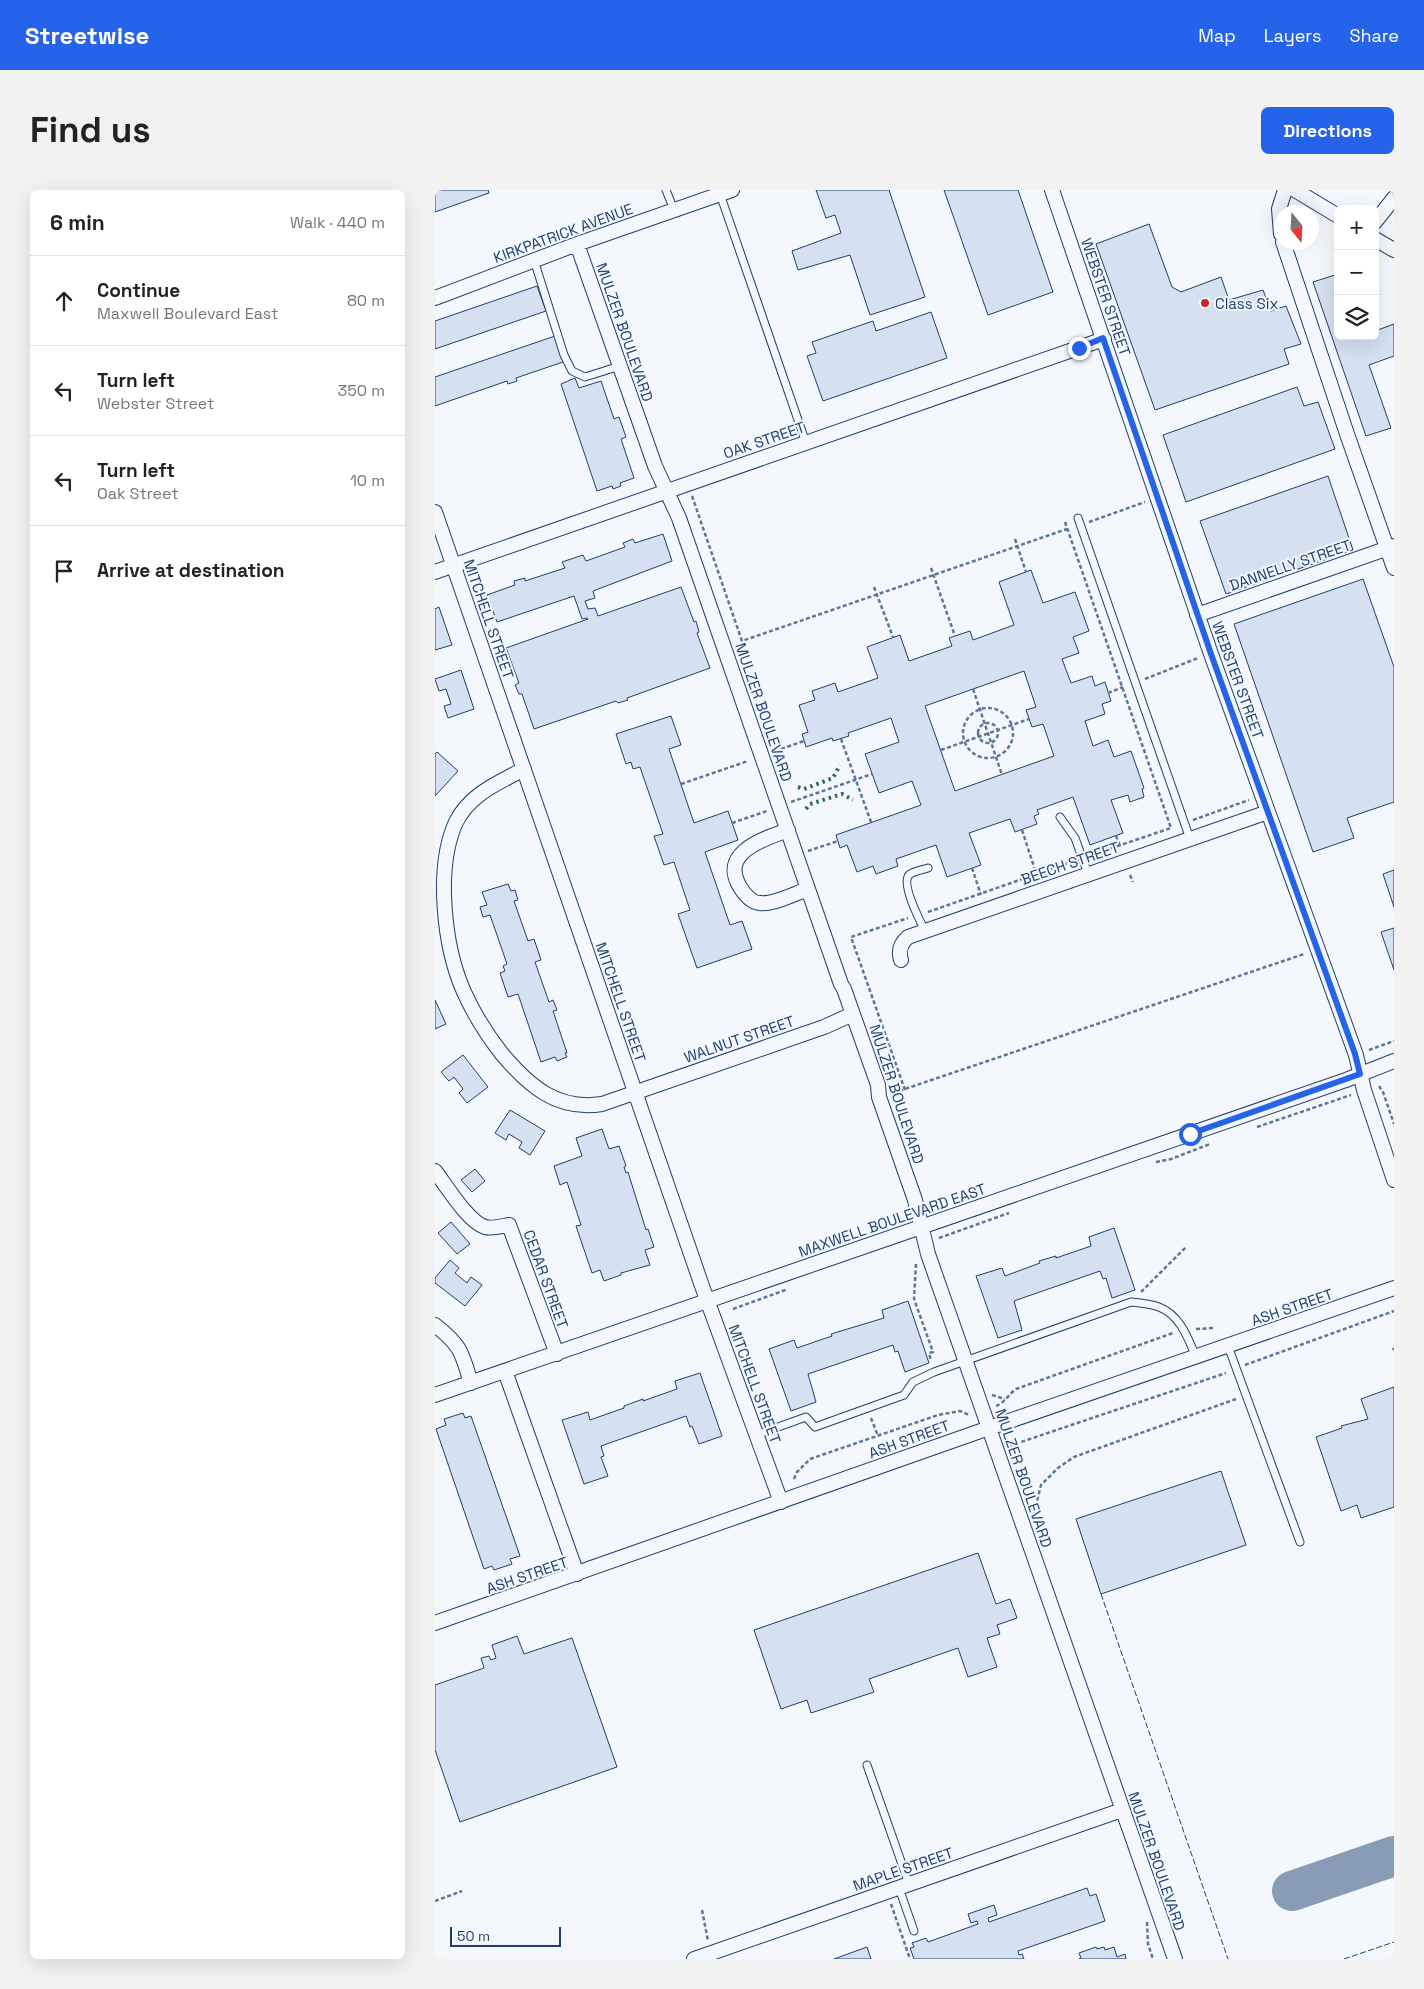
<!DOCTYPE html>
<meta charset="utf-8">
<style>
body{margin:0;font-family:"Space Grotesk",sans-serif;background:#f2f2f2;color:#222}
.controls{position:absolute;right:15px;top:15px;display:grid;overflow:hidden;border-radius:8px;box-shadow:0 5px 20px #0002}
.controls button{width:45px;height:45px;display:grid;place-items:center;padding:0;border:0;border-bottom:1px solid #e0e0e0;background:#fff;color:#222;font:25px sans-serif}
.compass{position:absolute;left:839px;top:15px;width:45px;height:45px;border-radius:50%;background:#fff;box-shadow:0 5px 20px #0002;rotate:162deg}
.scale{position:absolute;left:15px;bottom:12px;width:111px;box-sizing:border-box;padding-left:5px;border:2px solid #1d3f73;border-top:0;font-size:14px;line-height:18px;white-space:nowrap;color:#1d3f73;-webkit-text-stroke:4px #f4f7fb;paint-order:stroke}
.stop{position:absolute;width:15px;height:15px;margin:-11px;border:4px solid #2563eb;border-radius:50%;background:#fff}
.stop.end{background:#2563eb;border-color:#fff;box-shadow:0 1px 5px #0008}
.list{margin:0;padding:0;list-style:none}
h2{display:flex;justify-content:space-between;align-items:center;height:65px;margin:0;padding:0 20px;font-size:21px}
h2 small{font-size:16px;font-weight:400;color:#767676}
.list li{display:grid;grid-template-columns:32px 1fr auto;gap:15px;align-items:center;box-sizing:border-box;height:90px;padding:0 20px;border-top:1px solid #e0e0e0}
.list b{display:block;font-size:19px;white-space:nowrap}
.list p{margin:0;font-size:16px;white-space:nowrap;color:#767676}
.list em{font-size:16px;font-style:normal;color:#767676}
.icon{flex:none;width:28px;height:28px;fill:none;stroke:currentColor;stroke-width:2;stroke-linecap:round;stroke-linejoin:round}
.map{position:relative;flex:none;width:959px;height:1769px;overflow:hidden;border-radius:8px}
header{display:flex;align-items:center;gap:30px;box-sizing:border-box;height:70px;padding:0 25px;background:#2563eb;color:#fff}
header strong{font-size:24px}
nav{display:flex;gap:28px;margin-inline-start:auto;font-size:18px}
.intro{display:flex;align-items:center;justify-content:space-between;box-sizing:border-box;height:120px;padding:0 30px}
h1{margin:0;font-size:35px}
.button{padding:12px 22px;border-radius:8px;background:#2563eb;color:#fff;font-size:18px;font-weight:700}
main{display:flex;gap:30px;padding:0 30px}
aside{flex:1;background:#fff;border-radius:8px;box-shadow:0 5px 20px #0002}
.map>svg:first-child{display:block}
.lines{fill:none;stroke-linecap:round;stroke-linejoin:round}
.taxiway{stroke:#889bb7;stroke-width:40}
.building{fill:#d5e0f0;stroke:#1d3f73;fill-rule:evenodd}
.lane-casing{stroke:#1d3f73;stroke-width:9}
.street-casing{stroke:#1d3f73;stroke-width:16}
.path{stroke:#5e769c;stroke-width:2.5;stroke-dasharray:4 2.5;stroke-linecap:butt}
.lane{stroke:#f4f7fb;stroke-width:7}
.street{stroke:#f4f7fb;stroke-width:14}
.hedge{stroke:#2c6c60;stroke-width:4;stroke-dasharray:2.5 4;stroke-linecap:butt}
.fence{stroke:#1d3f73;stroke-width:1;stroke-dasharray:6 2.5;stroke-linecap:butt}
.route{stroke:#2563eb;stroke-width:6}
.poi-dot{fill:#c62828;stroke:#f4f7fb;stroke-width:2}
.labels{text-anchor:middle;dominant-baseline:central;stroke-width:4;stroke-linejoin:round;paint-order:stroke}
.street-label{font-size:15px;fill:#1d3f73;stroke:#f4f7fb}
.poi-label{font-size:15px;fill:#1d3f73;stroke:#f4f7fb;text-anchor:start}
</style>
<header>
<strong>Streetwise</strong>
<nav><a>Map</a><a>Layers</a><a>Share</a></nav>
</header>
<div class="intro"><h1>Find us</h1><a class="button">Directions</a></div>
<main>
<aside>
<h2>6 min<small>Walk · 440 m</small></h2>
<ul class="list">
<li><svg class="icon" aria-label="ahead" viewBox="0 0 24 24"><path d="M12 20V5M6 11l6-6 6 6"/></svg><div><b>Continue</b><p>Maxwell Boulevard East</p></div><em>80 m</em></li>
<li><svg class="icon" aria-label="left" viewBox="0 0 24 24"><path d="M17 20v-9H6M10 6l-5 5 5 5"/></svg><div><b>Turn left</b><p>Webster Street</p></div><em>350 m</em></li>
<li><svg class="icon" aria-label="left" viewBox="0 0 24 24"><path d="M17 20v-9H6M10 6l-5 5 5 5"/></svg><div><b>Turn left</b><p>Oak Street</p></div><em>10 m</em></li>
<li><svg class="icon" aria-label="arrive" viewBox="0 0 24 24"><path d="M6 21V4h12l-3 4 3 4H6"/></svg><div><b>Arrive at destination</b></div></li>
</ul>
</aside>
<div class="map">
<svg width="959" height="1769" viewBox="0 0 959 1769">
<rect width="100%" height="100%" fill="#f4f7fb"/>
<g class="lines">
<path class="taxiway" d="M857,1701L959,1666"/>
</g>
<path class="building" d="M0,0H53L54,3L0,22Z
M381,0H454L490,107L435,125L415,65L363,80L357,61L406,43L400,25L391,28Z
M509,0H583L618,102L553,125Z
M714,34L737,97L746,102L786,87L794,110L828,100L836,121L851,116L866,154L849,159L854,174L720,220L661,54Z
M903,84V146H940V141L959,134V166L934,175L956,238L931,246L878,92Z
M102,96L111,121L0,159V131Z
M496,122L512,168L388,211L372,166L381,163L377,152L438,131L441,141Z
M120,146L128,172L81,188L82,191L73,194L72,191L0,216V187Z
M140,188L144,198L166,191L179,229L184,227L191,247L186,249L199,288L185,293L186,296L178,299L177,296L162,301L126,194Z
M862,197L869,216L883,212L900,259L751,312L728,245Z
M893,286L918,360L791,404L765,331Z
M228,344L237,371L158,401L160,408L150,411L153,419L160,418L163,426L246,397L259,432L261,431L264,442L262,443L275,478L192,508L193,510L183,513L181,511L99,539L87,504H84L80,495L84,493L71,458L153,429L152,428L147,429L139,406L62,432L52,405L80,395L79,391L90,388V391L130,378L127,372L148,365L151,371L190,357L188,353L198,349L200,353Z
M596,380L608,413L640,402L654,441L638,447L644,463L627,469L636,493L657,486L660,496L670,492L676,511L667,514L670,524L650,531L658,556L673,550L679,567L696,561L709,598L707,599L709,607L695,612L693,605L676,610L688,643L655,655L638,607L602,620L604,624L599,626L602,634L580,642L575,629L534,643L546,675L512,687L501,655L461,669L463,676L441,684L438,676L422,682L412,655L405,658L401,645L486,615L477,591L444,603L430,564L464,552L456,528L413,543L414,546L398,551L397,548L371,557L367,544L373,542L364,515L380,510L377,501L400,493L403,502L443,488L432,457L465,445L474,471L517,456L514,448L535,441L538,450L579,435L564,392ZM589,481L601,517L591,520L597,537L608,534L619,566L520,601L490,516Z
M928,389L959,477V612L912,628L919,648L878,662L799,434Z
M4,417L17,455L0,460V419Z
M26,480L39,519L13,528L9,516L16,514L11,499L4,501L0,489Z
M236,526L246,555L234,559L259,633L293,621L303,650L270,662L295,735L307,731L317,759L262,778L243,724L255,720L239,672L229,675L219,646L228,644L205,577L198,579L196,572L191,574L181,544Z
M2,562L23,581L0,606V564Z
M959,680V717L948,684Z
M73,694L76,701L80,700L83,710L79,711L93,751L99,749L106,770L100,772L114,812L118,810L122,820L118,821L132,863H130L132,867L122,871L120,867L106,872L83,804L73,807L65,783L70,781L68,776L72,774L55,725L48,727L45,717L52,715L47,702Z
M959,738V780L946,742Z
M0,810L11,834L0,839Z
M28,865L53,897L32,913L24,903L28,899L19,887L14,891L6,882Z
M75,920L110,941L95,965L84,958L87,952L74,944L71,950L60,943Z
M167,939L174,959L184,956L191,976L189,977L191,983L193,982L211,1040L213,1039L219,1057L210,1060L215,1075L186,1083V1085L169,1091L165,1080L157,1083L141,1036L146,1035L132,992L125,995L119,976L147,966L141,948Z
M40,979L50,991L37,1002L26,990Z
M16,1032L35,1054L22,1064L3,1043Z
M679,1038L700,1100L677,1108L671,1088L668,1089L665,1081L579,1111L587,1140L563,1148L541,1086L567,1078L570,1086L605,1073L604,1071L621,1066V1068L656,1056L654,1047Z
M15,1070L24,1078L20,1083L32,1093L36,1087L47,1095L30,1116L0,1093V1088Z
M473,1111L494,1173L470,1182L463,1161L460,1162L458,1155L373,1184L381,1212L356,1221L334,1159L359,1150L362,1158L397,1146L396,1144L449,1128L447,1120Z
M265,1183L287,1246L264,1254L257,1236L255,1237L251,1226L166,1256L169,1266L166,1267L173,1286L149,1294L127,1230L153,1222L155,1230L189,1218V1216L208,1209V1211L242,1199L240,1191Z
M959,1197V1317L926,1328L922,1315L906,1321L881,1247L907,1238L906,1236L933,1229L926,1209Z
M28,1223L30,1228L36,1226L85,1366L75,1369L77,1374L59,1380L57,1376L49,1379L1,1239L11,1235L9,1229Z
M786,1281L811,1355L666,1404L641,1329Z
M543,1363L561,1414L575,1409L582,1428L562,1435L565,1444L552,1448L562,1477L533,1487L523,1458L434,1489L439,1502L376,1523L372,1510L346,1519L319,1440Z
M82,1446L89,1464L137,1448L182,1577L25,1632L0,1560V1495L49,1478L46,1468L54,1466L56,1470L61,1468L57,1455Z
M652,1698L655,1706L661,1704L670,1731L583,1761L584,1765L587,1764L589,1769H479L475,1758L479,1757L477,1753L491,1748L493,1752L543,1734L542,1731L536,1733L533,1724L559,1715L562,1725L553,1728L554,1732Z
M432,1757L436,1769H399Z
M661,1757L662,1759L669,1757L670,1760L679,1757L682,1767L690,1764L691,1769H644L646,1768L644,1763Z"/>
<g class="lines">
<g class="lane-casing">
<path id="lane" d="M231,0L239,20
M285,4L371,253
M99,70L129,165L137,181L150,187L185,176
M643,328L755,649
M625,627L640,648L653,684
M490,741C485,731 466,694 474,685C478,681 487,680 493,678
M793,1156L865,1352
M321,1245L371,1227L380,1237L469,1205L478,1192L499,1182L696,1112C705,1113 716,1114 724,1117C745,1125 753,1148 761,1167
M432,1575L474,1694
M464,1698L479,1741"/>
</g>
<g class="street-casing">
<path id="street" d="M617,0L776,464L921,865L929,900L959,990
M860,0L903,26
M940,32L959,8
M846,44L844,19L850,0
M940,49L959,60
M848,52L912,244L959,378
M142,54L220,276L244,328L406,794L409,799L443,895L444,907L480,1010L493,1064L740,1769
M0,108L142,54L297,0
M0,322L267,1096L346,1312
M0,382L669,149
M762,425L959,356
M89,579C63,593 35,604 21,632C0,678 9,757 29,802C39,824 52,845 67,864C94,896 122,921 167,914L389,837L418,824
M353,640C329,649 284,662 305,697C309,704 317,713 325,713C338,715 361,703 373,699
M466,770C463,760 466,753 473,747L833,622
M0,981C11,995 33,1032 50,1037C57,1039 67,1036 74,1035L122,1164
M0,1135C26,1155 27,1163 36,1193
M70,1181L142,1384
M0,1205L911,890L959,871
M0,1433L554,1238L959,1098
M259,1769L687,1620"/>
</g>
<path class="path" d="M257,306L307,451L632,339
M630,332L736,638L656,665
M654,332L710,312
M580,349L591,382
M496,378L520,446
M439,397L458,447
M710,489L763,468
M538,499L567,585
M673,503L688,497
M528 543a25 25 0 1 1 50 0a25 25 0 1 1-50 0Z
M543 543a10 10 0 1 1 20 0a10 10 0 1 1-20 0Z
M406,549L436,632
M506,560L594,529
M340,561L369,551
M246,594L313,571
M356,612L437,584
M758,630L814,610
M297,633L332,621
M587,640L602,686
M681,646L685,656
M373,661L403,651
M537,678L546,705
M695,685L698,692
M493,722L639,671
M934,860L959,851
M944,896L948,902L959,934
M470,900L416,747L473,728
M458,903L869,764
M822,937L916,905
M721,972L736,969L775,954
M504,1048L574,1023
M481,1074L479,1109L498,1162L494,1163L496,1171
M706,1102L751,1057
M298,1119L353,1099
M761,1139L779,1138
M958,1160L959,1158
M810,1175L959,1121
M557,1205L570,1209
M561,1216C569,1213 574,1204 581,1199L738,1143
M436,1228L443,1246
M574,1256L791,1183
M359,1289L362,1282L375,1269L503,1225L525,1221L534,1225
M599,1323L606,1295L623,1278L639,1267L801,1209
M0,1711L27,1701
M456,1714L475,1769
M267,1720L273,1751
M712,1732L713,1754L718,1769"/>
<use href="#lane" class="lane"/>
<use href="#street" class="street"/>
<path class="hedge" d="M363,597L369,599L398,588L405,575
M371,619L375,614L407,604L418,610"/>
<path class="fence" d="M666,1404L793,1769
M909,1769L959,1752"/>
</g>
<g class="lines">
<path class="route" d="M644,158L668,148L776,464L920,864L925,884L755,944"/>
</g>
<circle class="poi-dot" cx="770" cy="113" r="5"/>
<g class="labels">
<g class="street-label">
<text transform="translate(128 43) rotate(-20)">KIRKPATRICK AVENUE</text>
<text transform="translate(671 107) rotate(71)">WEBSTER STREET</text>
<text transform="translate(190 142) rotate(71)">MULZER BOULEVARD</text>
<text transform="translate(329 250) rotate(-19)">OAK STREET</text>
<text transform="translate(855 375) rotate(-19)">DANNELLY STREET</text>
<text transform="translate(54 429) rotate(71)">MITCHELL STREET</text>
<text transform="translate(803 490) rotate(70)">WEBSTER STREET</text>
<text transform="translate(329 522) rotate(71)">MULZER BOULEVARD</text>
<text transform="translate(635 673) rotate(-19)">BEECH STREET</text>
<text transform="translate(186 812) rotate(71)">MITCHELL STREET</text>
<text transform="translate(304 849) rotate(-19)">WALNUT STREET</text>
<text transform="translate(462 904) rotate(72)">MULZER BOULEVARD</text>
<text transform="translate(457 1030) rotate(-19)">MAXWELL BOULEVARD EAST</text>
<text transform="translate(111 1089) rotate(70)">CEDAR STREET</text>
<text transform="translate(857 1117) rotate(-19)">ASH STREET</text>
<text transform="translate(320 1194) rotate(70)">MITCHELL STREET</text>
<text transform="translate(474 1249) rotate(-20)">ASH STREET</text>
<text transform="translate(589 1288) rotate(71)">MULZER BOULEVARD</text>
<text transform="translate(92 1385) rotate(-19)">ASH STREET</text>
<text transform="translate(722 1671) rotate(71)">MULZER BOULEVARD</text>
<text transform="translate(468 1679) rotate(-19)">MAPLE STREET</text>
</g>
<g class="poi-label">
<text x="780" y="113">Class Six</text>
</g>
</g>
</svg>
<div class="controls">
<button>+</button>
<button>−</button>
<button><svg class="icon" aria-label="layers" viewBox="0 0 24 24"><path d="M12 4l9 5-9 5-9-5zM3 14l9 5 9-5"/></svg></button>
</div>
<svg class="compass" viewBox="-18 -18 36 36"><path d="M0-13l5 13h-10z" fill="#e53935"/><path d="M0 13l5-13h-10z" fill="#767676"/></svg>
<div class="scale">50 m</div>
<div class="stop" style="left:755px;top:944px"></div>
<div class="stop end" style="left:644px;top:158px"></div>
</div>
</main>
